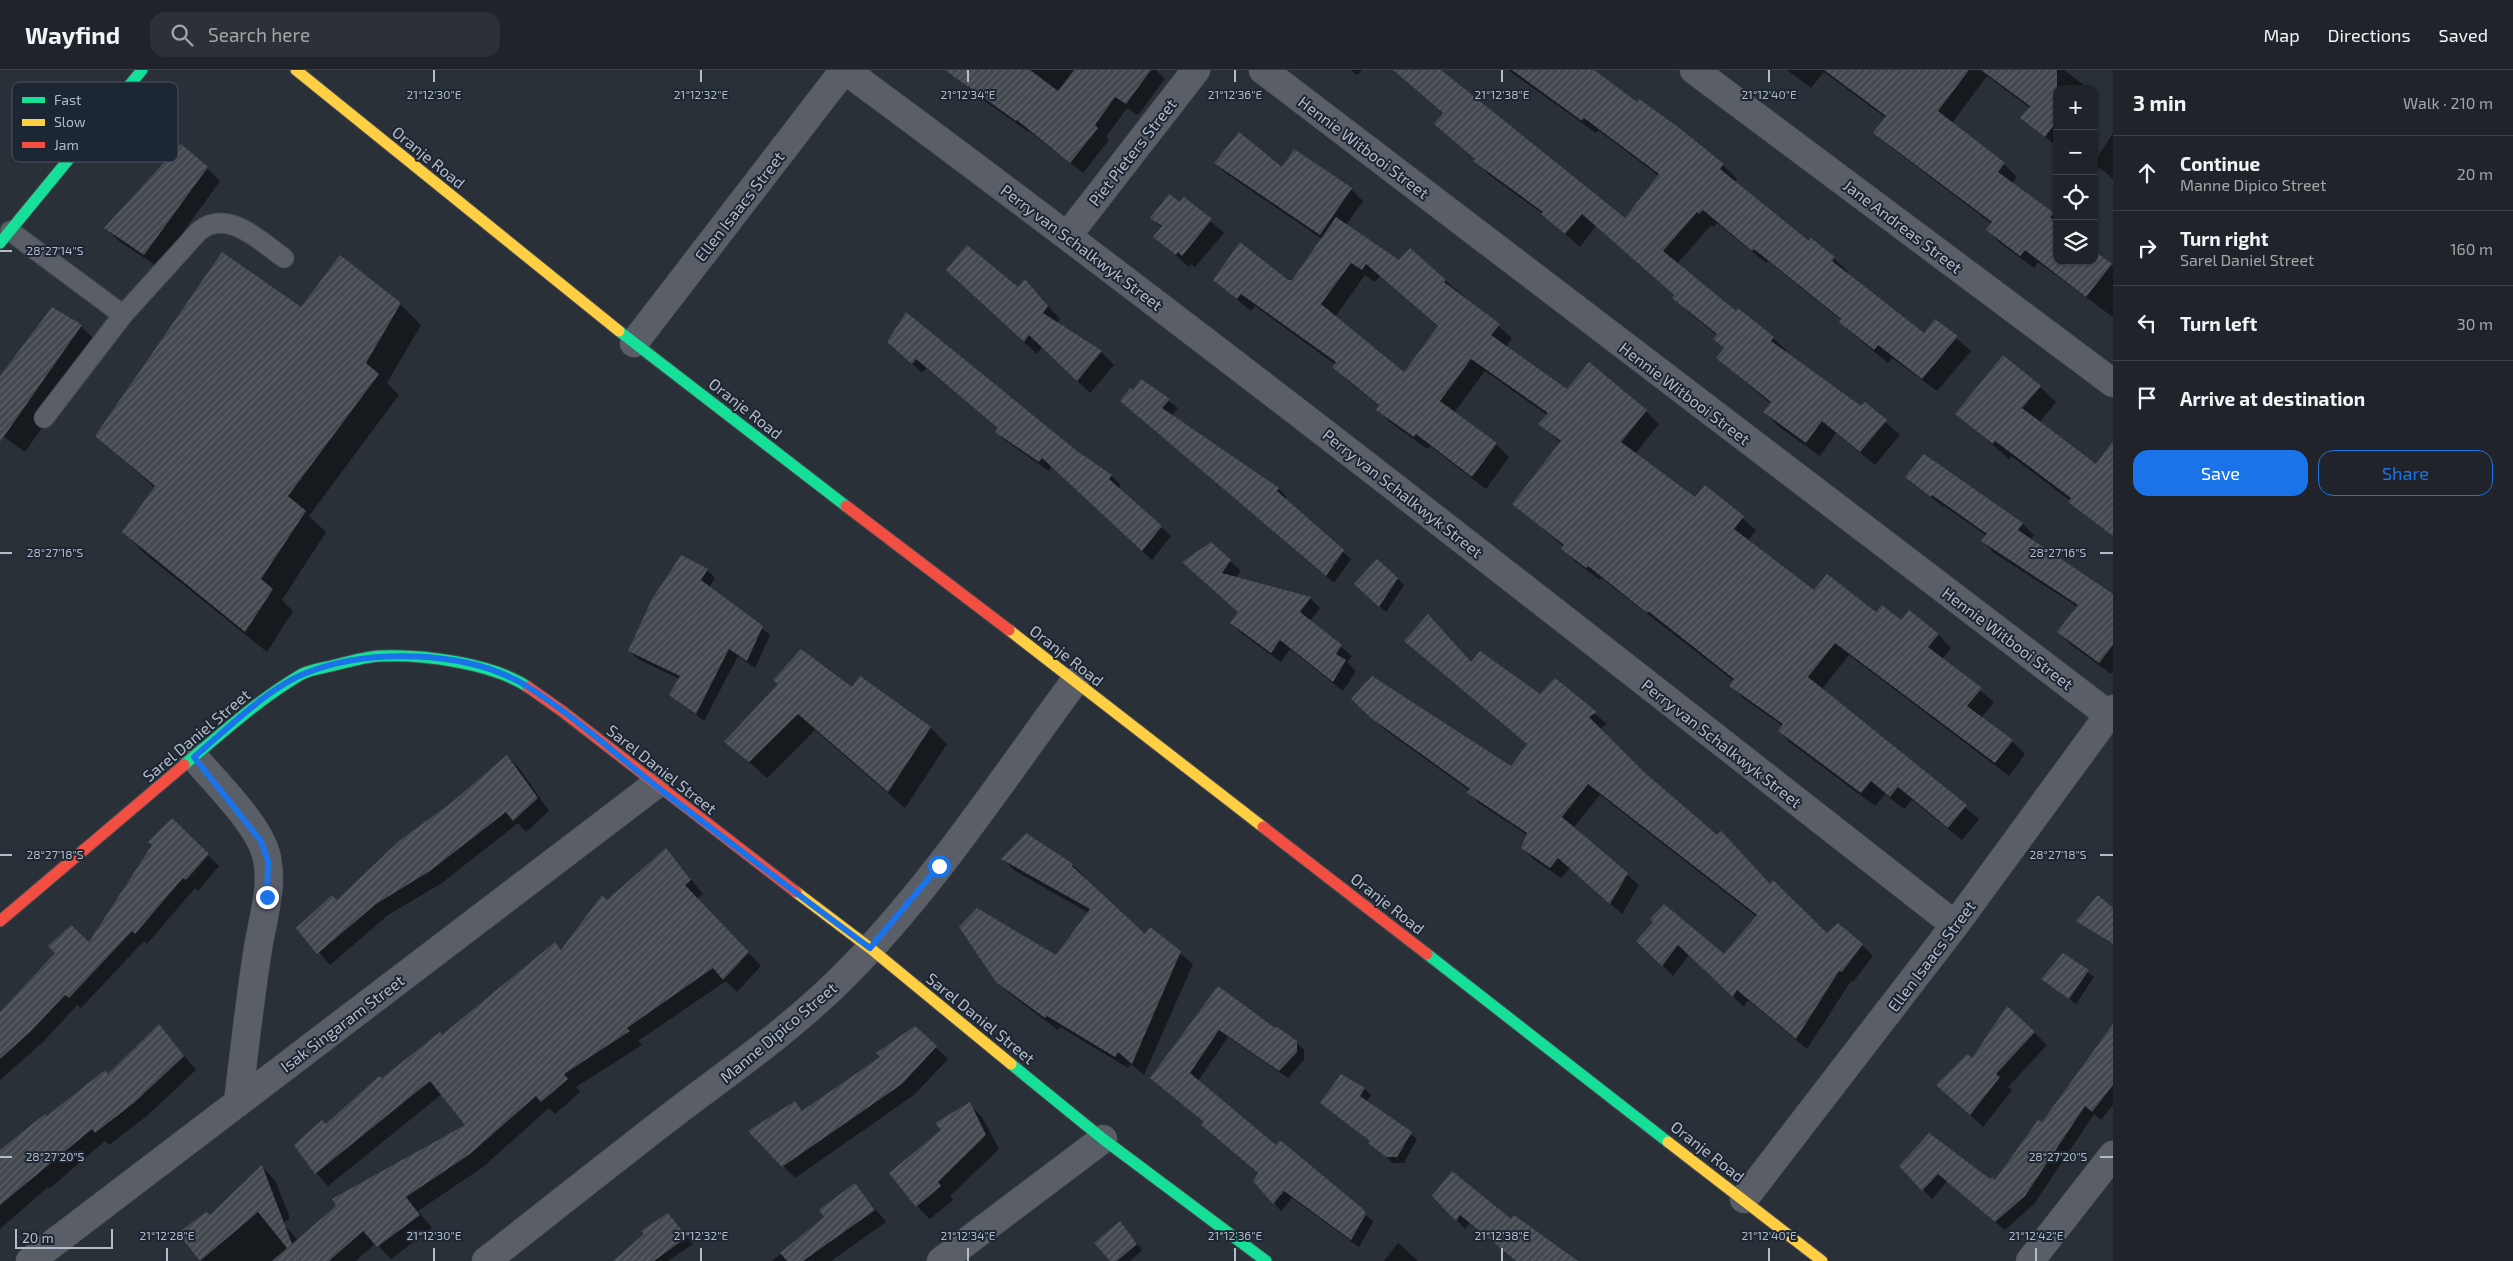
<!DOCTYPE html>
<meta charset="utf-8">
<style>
body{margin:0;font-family:"Exo 2",sans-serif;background:#2d3036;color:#f1f3f6}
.controls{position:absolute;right:15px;top:15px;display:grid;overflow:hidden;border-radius:10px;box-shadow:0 1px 4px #0004}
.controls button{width:45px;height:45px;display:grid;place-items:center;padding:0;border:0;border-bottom:1px solid #3d4147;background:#20242a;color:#f1f3f6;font:25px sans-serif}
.scale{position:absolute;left:15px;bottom:12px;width:98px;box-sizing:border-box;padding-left:5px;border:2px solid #b4bcc9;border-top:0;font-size:14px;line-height:18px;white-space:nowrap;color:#b4bcc9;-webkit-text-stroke:4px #1d2633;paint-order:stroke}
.stop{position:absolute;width:15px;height:15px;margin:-11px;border:4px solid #1a73e8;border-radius:50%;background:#fff}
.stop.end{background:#1a73e8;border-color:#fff;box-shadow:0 1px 5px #0008}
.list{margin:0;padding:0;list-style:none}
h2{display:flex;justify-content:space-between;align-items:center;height:65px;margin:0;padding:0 20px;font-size:21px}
h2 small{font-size:16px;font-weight:400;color:#a2a4a8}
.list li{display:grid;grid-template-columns:32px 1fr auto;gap:15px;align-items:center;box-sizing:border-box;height:75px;padding:0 20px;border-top:1px solid #3d4147}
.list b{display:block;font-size:19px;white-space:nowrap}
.list p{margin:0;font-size:16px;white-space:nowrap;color:#a2a4a8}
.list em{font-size:16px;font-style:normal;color:#a2a4a8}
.actions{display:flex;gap:10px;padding:15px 20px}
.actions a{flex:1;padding:11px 0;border:1px solid #1a73e8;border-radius:15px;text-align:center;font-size:18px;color:#1a73e8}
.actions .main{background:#1a73e8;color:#fff}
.icon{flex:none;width:28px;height:28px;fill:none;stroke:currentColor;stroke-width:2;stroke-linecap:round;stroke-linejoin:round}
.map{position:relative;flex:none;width:2113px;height:1191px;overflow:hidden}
header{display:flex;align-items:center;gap:30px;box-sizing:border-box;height:70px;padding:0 25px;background:#20242a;border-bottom:1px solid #3d4147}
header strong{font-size:24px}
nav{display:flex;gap:28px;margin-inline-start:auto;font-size:18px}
.search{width:350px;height:45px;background:#2d3036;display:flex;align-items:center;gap:12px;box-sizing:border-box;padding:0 18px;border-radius:15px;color:#a2a4a8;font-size:19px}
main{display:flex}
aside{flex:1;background:#20242a}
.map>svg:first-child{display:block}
.shadow{fill:#0007;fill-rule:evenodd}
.building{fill:url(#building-hatch);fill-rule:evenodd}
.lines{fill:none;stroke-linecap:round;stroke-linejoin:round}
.lane-casing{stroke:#484c53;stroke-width:21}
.street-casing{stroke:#484c53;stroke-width:29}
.fast-casing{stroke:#484c53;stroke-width:13}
.slow-casing{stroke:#484c53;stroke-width:13}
.jam-casing{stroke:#484c53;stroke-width:13}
.lane{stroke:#5a5e66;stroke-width:19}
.street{stroke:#5a5e66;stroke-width:28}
.fast{stroke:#16e098;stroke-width:11}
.slow{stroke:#ffcf43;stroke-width:11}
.jam{stroke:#f24e42;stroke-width:11}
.route{stroke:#1a73e8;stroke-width:6}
.ticks{fill:none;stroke:#b4bcc9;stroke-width:2}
.labels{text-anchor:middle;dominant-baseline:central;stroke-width:4;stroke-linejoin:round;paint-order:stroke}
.street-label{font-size:16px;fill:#b4bcc9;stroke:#1d2633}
.key{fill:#1d2633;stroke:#4a5360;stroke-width:1}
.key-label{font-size:14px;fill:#b4bcc9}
.ticks-label{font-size:12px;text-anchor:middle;fill:#b4bcc9;stroke:#1d2633;stroke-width:4;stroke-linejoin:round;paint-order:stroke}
</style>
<header>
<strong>Wayfind</strong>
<div class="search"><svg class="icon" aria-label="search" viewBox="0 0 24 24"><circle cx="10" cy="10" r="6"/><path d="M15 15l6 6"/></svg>Search here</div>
<nav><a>Map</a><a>Directions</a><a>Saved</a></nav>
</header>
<main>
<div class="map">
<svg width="2113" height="1191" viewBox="0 0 2113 1191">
<defs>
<pattern id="building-hatch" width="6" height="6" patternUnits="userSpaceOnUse" patternTransform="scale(1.25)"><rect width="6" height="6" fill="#444950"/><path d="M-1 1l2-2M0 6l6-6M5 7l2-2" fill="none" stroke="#5d6168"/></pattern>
</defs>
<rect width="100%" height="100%" fill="#2a3038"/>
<path class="shadow" d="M970,0H1156L1165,9L1138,45L1127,38L1106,67L1109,70L1083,103L1029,61L1028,62L974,23L962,11Z
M1351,0H1362L1357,5Z
M1393,0H1440L1625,150L1659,106L1598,60L1596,63L1508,0H1592L1637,34L1678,58L1723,95L1737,109L1734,112L1809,173L1812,170L1834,188L1848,202L1846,204L1924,265L1935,250L1971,281L1937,321L1892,288L1888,293L1854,265L1842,251L1768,191L1766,193L1717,153L1714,157L1711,155L1677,194L1736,242L1773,268L1787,281L1785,283L1862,338L1865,334L1900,365L1875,395L1836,363L1820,386L1778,356L1765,342L1771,334L1717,288L1725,279L1715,269L1718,266L1687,241L1675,226L1596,156L1580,177L1543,144L1488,104L1476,90L1435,54L1444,44Z
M1787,0H2064L2084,15L2088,19H2057V77L2022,48L2030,38L1987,6L1952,53L2004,94L2017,107L2012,113L2057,148V191H2094V182L2113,196V247L2038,192L2034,198L2000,173L1988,160L1992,154L1888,75L1875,63L1886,48L1824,2L1811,18Z
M2113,63V109L2094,93Z
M1294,81L1351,119L1363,131L1346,155L1399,192L1445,210L1512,268L1506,277L1567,320L1589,294L1646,341L1659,354L1635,384L1695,429L1705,417L1756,460L1748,471L1815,521L1938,564L1951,578L1942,589L1994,632L1981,648L2012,671L2025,684L2009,706L1849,585L1822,619L1979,749L1962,770L1912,730L1904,739L1885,724L1875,736L1792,674L1779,661L1783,656L1744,629L1731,616L1734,611L1601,508L1600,510L1576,492L1563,479L1564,477L1514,433L1561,373L1540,354L1547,345L1485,301L1454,343L1496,374L1509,387L1486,419L1430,376L1427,379L1390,352L1377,339L1380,336L1347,310L1334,296L1336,295L1255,236L1251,241L1214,210L1292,211L1322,169L1227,104L1215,93L1282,98ZM1365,205L1375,212L1380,206L1439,257L1404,304L1335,247Z
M207,98L220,111L158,197L119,171L106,158Z
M1185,129L1224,163L1195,197L1191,194L1189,197L1155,167L1162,158L1152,148L1180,134Z
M1025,211L1060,249L1057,254L1101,282L1114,295L1090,323L1042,277L1037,284L961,213L1018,219Z
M400,234L421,255L387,313L399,325L309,446L326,462L282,530L293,541L267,582L144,483L124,462L155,418L97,366L301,239Z
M53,239L81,256L100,275L25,382L0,364V308Z
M888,271L1112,406L1121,415L1118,419L1171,466L1152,490L1052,397L1049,401L1006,371L997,362L999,358L926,298L922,303Z
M1141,311L1178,338L1171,346L1279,419L1287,427L1284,430L1351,489L1334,513L1130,339L1134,322Z
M2040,317L2056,332L2039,353L2096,395L2113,397V463L2011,386L2009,389L1957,344Z
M1924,385L2023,454L2034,465L2031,470L2113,526V601L2111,604L2070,574L2059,562L2078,537L1994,483L1983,471L1987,466L1944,436L1943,437L1907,407Z
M1211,474L1241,501L1235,508L1310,528L1320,538L1310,551L1352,586L1347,592L1356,601L1343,621L1290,579L1281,592L1241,563L1231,553L1239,542L1194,502Z
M707,500L715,508L709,518L770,565L755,598L738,586L704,651L671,625L679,609L638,589L629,581Z
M1397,508L1404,515L1386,542L1356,514Z
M1417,582L1472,593L1540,625L1555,610L1607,654L1599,659L1643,703L1827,865L1862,875L1873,886L1853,912L1851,911L1807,979L1748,930L1744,937L1689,885L1673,906L1638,871L1655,852L1724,885L1757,847L1600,725L1573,758L1639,815L1622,844L1570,798L1561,808L1533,789L1522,777L1527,765L1480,734L1469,723L1470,721L1384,659L1353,629L1511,698L1528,675Z
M852,619L930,657L947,674L905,738L815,660L767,708L726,672Z
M507,686L519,698L549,741L526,762L518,753L442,813L388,845L330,895L298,858L337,832Z
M172,750L219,796L198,821L195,818L147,874L144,871L81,938L77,935L43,972L0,1010V944L89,873Z
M666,779L703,824L697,828L761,896L737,922L726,911L638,971L642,975L576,1017L580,1022L555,1044L549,1038L483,1097L418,1141L432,1158L391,1189L376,1173L356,1191H201L179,1163L210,1147L262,1097L275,1110L290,1148L279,1156H285L298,1170L467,1055L442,1024L328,1116L316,1103L326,1055L382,1010L442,966L555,874L562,880L607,832Z
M1003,789L1073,795L1085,807L1084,808L1145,866L1150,859L1193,894L1144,1005L1131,994L1128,998L1060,957L1058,960L1010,924L997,911L1056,887L1089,843L1015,801Z
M2113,840V870L2110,873L2078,851Z
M2063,884L2094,907L2076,934L2043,909Z
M1218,918L1276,960L1296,972L1304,980V990L1288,1008L1228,967L1198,1011L1277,1077L1371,1149L1373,1152L1359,1177L1292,1128L1281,1141L1274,1133L1259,1104L1210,1063L1202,1055L1205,1052L1152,1008Z
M159,956L196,1000L148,1045L109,1075L105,1071L49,1119L48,1117L0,1159V1082L109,1005Z
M2113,957V1035L2101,1050L2094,1044L2034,1134L2005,1160L1947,1111L1932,1129L1901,1096L1996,1112L2042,1054Z
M915,958L948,989L914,1025L795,1108L783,1096L794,1032L804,1042L881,987Z
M2034,962L2047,975L2008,1017L2012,1020L1983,1057L1938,1015L1973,990Z
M1341,1006L1365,1019L1371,1025L1366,1032L1417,1069L1404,1093H1393L1376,1079Z
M969,1034L982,1047L999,1079L950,1126L953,1130L930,1149L917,1136L943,1060Z
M855,1114L886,1152L831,1191H772L826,1147Z
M1434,1126L1512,1150L1572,1191H1516L1469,1153L1465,1159Z
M674,1151L693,1174L668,1191H615Z
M1120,1152L1142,1180L1130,1191H1112Z
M1398,1173L1417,1190L1418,1191H1384Z"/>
<path class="building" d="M945,0H1030L1058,21L1074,0H1151L1126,34L1115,27L1095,55L1098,58L1070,93L1017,50L1016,51Z
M1393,0H1441L1625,148L1659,104L1584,48L1582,51L1512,0H1594L1637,32L1639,29L1678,57L1724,94L1720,99L1809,171L1811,168L1835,187L1832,191L1924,263L1935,249L1958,266L1922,309L1878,275L1874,280L1839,252L1841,249L1754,179L1752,181L1703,140L1699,144L1697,142L1663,181L1736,241L1738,238L1774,267L1771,271L1861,336L1865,332L1887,350L1860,382L1822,351L1806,373L1763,342L1771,332L1716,288L1724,278L1713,269L1717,264L1672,228L1674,225L1582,144L1565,164L1541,144L1543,142L1473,91L1475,89L1434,54L1443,43Z
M1824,0H1969L1938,41L2005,93L1998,102L2054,143L2050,147L2057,152V191H2094V181L2112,194L2086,227L2025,180L2020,186L1986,160L1992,152L1873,63L1886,46Z
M1981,0H2057V56L2054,55L2045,67L2020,48L2030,36Z
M1239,62L1282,97L1294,79L1352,118L1320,165L1214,93Z
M181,74L208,97L144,185L104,158Z
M1169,124L1180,132L1184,127L1212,149L1182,186L1178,182L1176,185L1153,167L1162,156L1150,148Z
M1336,147L1399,190L1410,178L1446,210L1444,212L1500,254L1491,265L1567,319L1589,292L1647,340L1621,372L1695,427L1705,415L1744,446L1734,459L1814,520L1827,504L1876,542L1882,535L1901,550L1909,540L1939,564L1928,577L1982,618L1967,636L2013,670L1995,693L1835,573L1808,607L1967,735L1948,758L1898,717L1890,727L1871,711L1861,723L1778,661L1783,654L1729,616L1734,609L1648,541L1647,543L1588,496L1586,498L1561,479L1564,475L1512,434L1561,371L1538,354L1548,343L1471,289L1440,331L1497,373L1472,407L1416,364L1414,367L1376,340L1379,335L1332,297L1336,292L1241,224L1237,229L1213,210L1240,172L1288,210H1292ZM1351,193L1362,200L1366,194L1438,256L1404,302L1321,234Z
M967,175L1018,217L1025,209L1048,236L1043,243L1102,281L1077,311L1029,265L1024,272L946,200Z
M222,182L301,237L340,185L401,233L366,293L379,304L288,426L306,441L261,509L273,519L245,562L122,462L155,416L95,366Z
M52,237L82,255L0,372V306Z
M906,242L1077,381L1112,405L1109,409L1162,456L1142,481L1042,388L1039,392L995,362L998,358L916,289L912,294L887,272Z
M2003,285L2041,316L2022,338L2096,394L2113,371V466L2068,432L2071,428L1995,371L1993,374L1955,344Z
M1141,309L1170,329L1162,338L1279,418L1277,421L1344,480L1326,506L1120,331L1130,318L1133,320Z
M1924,384L2023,453L2018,460L2113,524V575L2099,593L2057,562L2078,535L1981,471L1987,464L1932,425L1931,427L1905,407Z
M1211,472L1231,490L1222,503L1311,527L1300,542L1342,575L1336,584L1346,590L1333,612L1280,570L1271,583L1230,553L1238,542L1182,492Z
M681,485L708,499L701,510L763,556L747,591L729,579L696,644L669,625L680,606L628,581L652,529Z
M1377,489L1398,508L1379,537L1354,514Z
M1428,544L1471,592L1480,581L1540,624L1555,608L1597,642L1589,647L1644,702L1717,765L1721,761L1770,814L1773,810L1827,863L1838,853L1863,874L1842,902L1839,901L1796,969L1737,920L1733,927L1678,875L1662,896L1636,871L1653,852L1650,849L1664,834L1724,884L1757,845L1588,714L1562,747L1628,803L1610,834L1558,788L1550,798L1521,778L1527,763L1467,723L1470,719L1371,648L1351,629L1372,606L1511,696L1527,674L1404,571Z
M801,579L852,617L860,606L931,657L888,722L798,644L749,692L724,672L778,614L773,610Z
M507,685L538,728L513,751L506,742L430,801L376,834L317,884L296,858L332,825L337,830L399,771L451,733Z
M172,748L209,784L186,810L183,808L135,864L132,861L69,928L65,925L31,961L0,989V942L55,883L48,876L71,855L89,872L152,775L148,772Z
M1026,763L1073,794L1072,796L1145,864L1150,857L1181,881L1132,994L1118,982L1115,987L1047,946L1045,948L996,912L959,857L977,838L1056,885L1090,839L1001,789Z
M666,778L691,810L685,815L749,882L723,910L713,898L627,958L630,961L564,1004L568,1009L541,1032L536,1026L470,1084L406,1127L420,1145L377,1177L363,1161L329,1191H272L287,1178L258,1142L200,1191L178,1163L206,1142L210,1145L262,1095L292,1174L336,1136L332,1129L465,1055L430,1011L315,1104L294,1075L322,1050L326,1054L379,1006L382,1008L440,962L442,965L555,872L561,880L602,825L607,830Z
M2098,825L2113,838V874L2076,851Z
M2063,883L2089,900L2069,929L2041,909Z
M1218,916L1275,958L1277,957L1297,971V982L1279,1001L1219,960L1190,1003L1276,1075L1280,1070L1363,1139L1366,1144L1351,1170L1284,1121L1273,1134L1253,1111L1258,1103L1201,1055L1204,1052L1150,1008Z
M2007,936L2035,962L1996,1004L2000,1007L1970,1045L1936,1015L1967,984L1972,988Z
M159,954L184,986L135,1032L95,1063L92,1059L0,1135V1080L45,1044L47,1046L105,1000L108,1004Z
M2113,954V1015L2092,1042L2085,1036L2025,1126L1995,1152L1938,1104L1922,1121L1899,1096L1929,1063L1990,1109L1992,1107L1995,1110L2038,1050L2042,1052Z
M915,956L937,976L902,1014L782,1097L748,1061L795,1031L802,1041L880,987L876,983Z
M1341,1004L1365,1018L1360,1026L1412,1062L1397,1087H1386L1368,1073L1370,1071L1320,1033Z
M970,1032L986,1065L938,1112L941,1116L916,1137L889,1103L941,1060L935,1053Z
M1452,1101L1511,1149L1514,1145L1578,1191H1516L1460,1145L1456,1151L1432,1126Z
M855,1113L875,1140L803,1191H787L780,1183L824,1147L819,1140Z
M668,1143L687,1167L654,1191H613L644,1164L641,1161Z
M1120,1151L1137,1174L1117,1191H1110L1094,1173Z"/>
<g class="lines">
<g class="lane-casing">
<path id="lane" d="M10,161L123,245L199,161C228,138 260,171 284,188
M44,348L123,245"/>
</g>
<g class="street-casing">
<path id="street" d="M845,0C1220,277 1587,567 1955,855
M1263,0L2109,645
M1694,0L2113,313
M1068,165L1196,0
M634,273L844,0
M194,687C215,712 255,751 265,781C275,812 263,847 258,878C250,929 244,981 238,1033
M1744,1129L1955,855L2113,639
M30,1191L655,715
M486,1191C551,1140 615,1089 680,1039C736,997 793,957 843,907C931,819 1001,711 1075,611
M941,1191L1103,1069
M2030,1191L2113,1085"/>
</g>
<g class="fast-casing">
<path id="fast" d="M0,173L142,0
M619,261L846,436
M184,695C222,663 259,629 302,604C310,600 322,598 331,596C347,592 364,587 380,586C422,584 492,593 528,617
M1427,884L1668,1072
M1011,994L1103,1069L1266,1191"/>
</g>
<g class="slow-casing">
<path id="slow" d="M296,0L619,261
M1009,560L1263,757
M796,822L870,878L1011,994
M1668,1072L1822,1191"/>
</g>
<g class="jam-casing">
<path id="jam" d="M846,436L1009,560
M528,617L562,641L796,822
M1263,757L1427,884
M0,851L184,695"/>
</g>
<use href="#lane" class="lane"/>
<use href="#street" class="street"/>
<use href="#fast" class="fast"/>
<use href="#slow" class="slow"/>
<use href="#jam" class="jam"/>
</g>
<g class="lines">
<path class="route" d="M267,827L268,791L261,771L194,687C225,661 269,617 306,603C368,578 466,580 525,615C575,646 618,687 665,723C733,775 801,827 870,878L939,796"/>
</g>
<path class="ticks" d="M434,0V12M701,0V12M968,0V12M1235,0V12M1502,0V12M1769,0V12M0,181H12M0,483H12M2100,483H2113M0,785H12M2100,785H2113M0,1087H12M2100,1087H2113M167,1178V1191M434,1178V1191M701,1178V1191M968,1178V1191M1235,1178V1191M1502,1178V1191M1769,1178V1191M2036,1178V1191"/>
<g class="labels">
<g class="street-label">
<text transform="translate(1364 77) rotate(37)">Hennie Witbooi Street</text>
<text transform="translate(1132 82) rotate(-52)">Piet Pieters Street</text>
<text transform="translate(429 87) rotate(39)">Oranje Road</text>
<text transform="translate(739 136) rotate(-52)">Ellen Isaacs Street</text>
<text transform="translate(1903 156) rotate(37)">Jane Andreas Street</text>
<text transform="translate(1082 177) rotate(37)">Perry van Schalkwyk Street</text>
<text transform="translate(1685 323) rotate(37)">Hennie Witbooi Street</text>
<text transform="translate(746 338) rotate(38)">Oranje Road</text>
<text transform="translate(1403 423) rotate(38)">Perry van Schalkwyk Street</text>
<text transform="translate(2008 568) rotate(37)">Hennie Witbooi Street</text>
<text transform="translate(1067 585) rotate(38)">Oranje Road</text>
<text transform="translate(196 665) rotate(-40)">Sarel Daniel Street</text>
<text transform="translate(1722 673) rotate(38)">Perry van Schalkwyk Street</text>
<text transform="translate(662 699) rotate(38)">Sarel Daniel Street</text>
<text transform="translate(1388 833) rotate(38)">Oranje Road</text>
<text transform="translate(1931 886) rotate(-53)">Ellen Isaacs Street</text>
<text transform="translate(981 948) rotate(39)">Sarel Daniel Street</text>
<text transform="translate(342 953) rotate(-37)">Isak Singaram Street</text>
<text transform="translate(778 962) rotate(-40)">Manne Dipico Street</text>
<text transform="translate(1708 1081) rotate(38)">Oranje Road</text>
</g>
</g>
<rect x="12" y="12" width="166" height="80" rx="8" class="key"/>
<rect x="22" y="27" width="23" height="6" fill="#16e098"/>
<rect x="22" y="49" width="23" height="7" fill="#ffcf43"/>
<rect x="22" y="72" width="23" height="6" fill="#f24e42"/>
<g class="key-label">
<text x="54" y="35">Fast</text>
<text x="54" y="57">Slow</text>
<text x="54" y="80">Jam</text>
</g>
<g class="ticks-label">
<text x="434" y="29">21°12'30"E</text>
<text x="701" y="29">21°12'32"E</text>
<text x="968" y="29">21°12'34"E</text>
<text x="1235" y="29">21°12'36"E</text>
<text x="1502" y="29">21°12'38"E</text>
<text x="1769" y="29">21°12'40"E</text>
<text x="55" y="185">28°27'14"S</text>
<text x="55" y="487">28°27'16"S</text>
<text x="2058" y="487">28°27'16"S</text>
<text x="55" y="789">28°27'18"S</text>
<text x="2058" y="789">28°27'18"S</text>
<text x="55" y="1091">28°27'20"S</text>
<text x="2058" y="1091">28°27'20"S</text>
<text x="167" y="1170">21°12'28"E</text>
<text x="434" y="1170">21°12'30"E</text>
<text x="701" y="1170">21°12'32"E</text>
<text x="968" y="1170">21°12'34"E</text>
<text x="1235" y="1170">21°12'36"E</text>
<text x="1502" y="1170">21°12'38"E</text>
<text x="1769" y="1170">21°12'40"E</text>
<text x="2036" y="1170">21°12'42"E</text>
</g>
</svg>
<div class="controls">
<button>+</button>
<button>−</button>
<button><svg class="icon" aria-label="locate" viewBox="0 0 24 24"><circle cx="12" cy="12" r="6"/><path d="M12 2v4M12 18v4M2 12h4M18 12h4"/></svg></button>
<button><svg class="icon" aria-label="layers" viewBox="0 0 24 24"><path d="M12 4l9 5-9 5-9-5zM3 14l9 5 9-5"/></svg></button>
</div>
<div class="scale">20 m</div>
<div class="stop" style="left:939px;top:796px"></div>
<div class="stop end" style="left:267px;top:827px"></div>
</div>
<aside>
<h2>3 min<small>Walk · 210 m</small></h2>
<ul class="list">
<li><svg class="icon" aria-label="ahead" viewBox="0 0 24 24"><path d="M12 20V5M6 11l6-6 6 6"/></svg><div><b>Continue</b><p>Manne Dipico Street</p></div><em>20 m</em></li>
<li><svg class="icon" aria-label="right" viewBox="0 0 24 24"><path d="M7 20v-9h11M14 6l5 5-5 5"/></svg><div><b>Turn right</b><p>Sarel Daniel Street</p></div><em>160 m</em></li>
<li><svg class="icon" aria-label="left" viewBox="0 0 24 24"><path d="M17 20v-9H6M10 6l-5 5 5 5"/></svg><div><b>Turn left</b></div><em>30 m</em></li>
<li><svg class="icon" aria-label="arrive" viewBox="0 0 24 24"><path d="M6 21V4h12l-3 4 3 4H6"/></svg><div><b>Arrive at destination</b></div></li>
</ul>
<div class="actions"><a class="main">Save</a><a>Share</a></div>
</aside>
</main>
